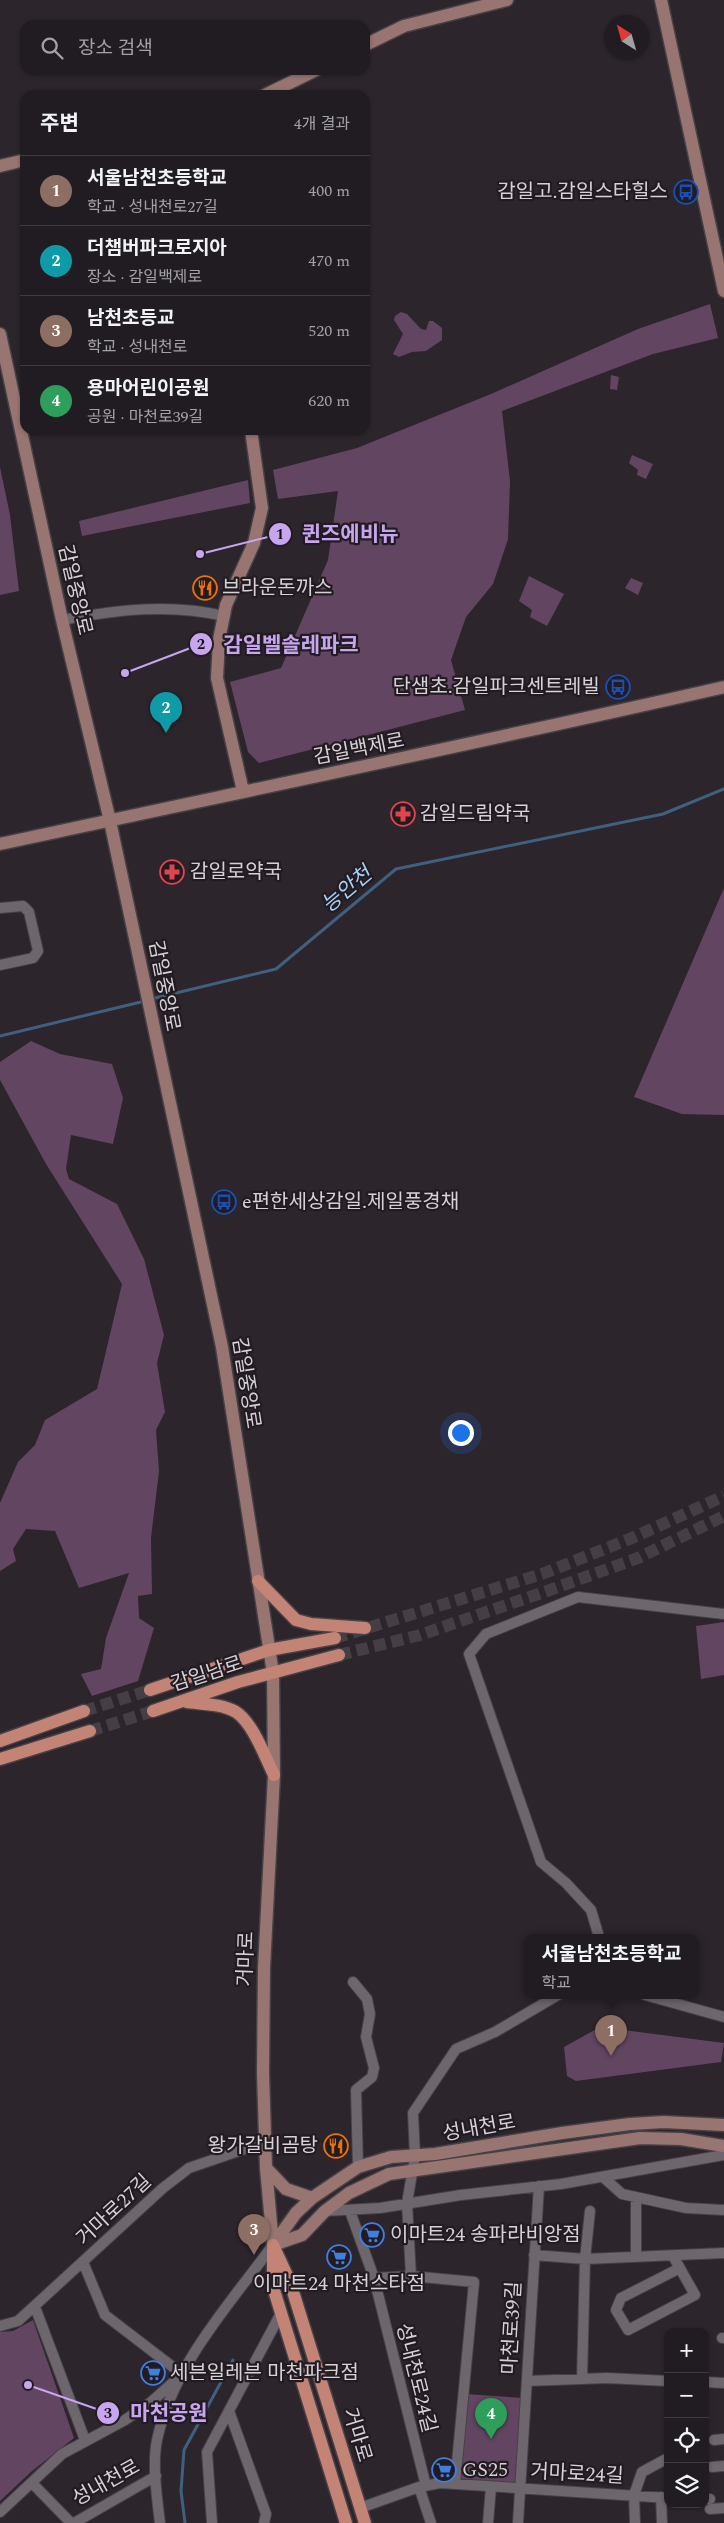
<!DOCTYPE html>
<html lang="ko">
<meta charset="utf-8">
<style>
body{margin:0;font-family:Spectral,"Noto Sans KR",serif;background:#29252a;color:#f1f3f6}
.controls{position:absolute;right:15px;bottom:15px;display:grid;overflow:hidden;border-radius:10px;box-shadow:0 1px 4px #0004}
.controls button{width:45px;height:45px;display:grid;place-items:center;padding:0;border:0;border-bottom:1px solid #3e3a3f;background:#211c21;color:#f1f3f6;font:25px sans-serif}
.compass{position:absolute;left:604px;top:15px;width:45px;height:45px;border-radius:50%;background:#211c21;box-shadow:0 1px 4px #0004;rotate:323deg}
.you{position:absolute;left:460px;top:1432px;width:18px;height:18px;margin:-12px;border:4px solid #fff;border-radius:50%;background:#1a73e8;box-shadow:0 0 0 8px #1a73e833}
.badge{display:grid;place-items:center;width:32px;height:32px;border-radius:50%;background:#c8a5ef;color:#fff;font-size:16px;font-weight:700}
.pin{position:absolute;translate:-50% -41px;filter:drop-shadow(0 1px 2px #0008)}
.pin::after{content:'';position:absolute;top:26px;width:18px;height:15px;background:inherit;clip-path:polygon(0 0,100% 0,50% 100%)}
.popup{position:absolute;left:524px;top:1934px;width:175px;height:65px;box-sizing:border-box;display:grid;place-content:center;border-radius:10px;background:#211c21;filter:drop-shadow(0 1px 4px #0005);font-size:16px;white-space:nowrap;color:#a2a1a5}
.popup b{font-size:19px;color:#f1f3f6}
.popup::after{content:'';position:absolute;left:50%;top:100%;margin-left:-10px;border:10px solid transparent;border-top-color:#211c21}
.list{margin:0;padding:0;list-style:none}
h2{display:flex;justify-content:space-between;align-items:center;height:65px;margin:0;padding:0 20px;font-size:21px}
h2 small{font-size:16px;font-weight:400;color:#a2a1a5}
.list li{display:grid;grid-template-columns:32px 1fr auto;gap:15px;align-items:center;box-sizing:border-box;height:70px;padding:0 20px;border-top:1px solid #3e3a3f}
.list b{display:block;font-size:19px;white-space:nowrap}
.list p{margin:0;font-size:16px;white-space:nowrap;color:#a2a1a5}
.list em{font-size:16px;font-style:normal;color:#a2a1a5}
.icon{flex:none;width:28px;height:28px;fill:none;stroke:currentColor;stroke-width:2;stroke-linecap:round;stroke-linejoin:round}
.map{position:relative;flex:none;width:724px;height:2523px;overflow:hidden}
.search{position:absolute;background:#211c21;box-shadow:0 1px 4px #0004;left:20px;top:20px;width:350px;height:55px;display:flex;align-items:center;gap:12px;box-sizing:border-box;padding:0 18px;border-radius:15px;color:#a2a1a5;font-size:19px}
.panel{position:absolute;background:#211c21;box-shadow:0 1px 4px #0004;left:20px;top:90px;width:350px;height:345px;border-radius:15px}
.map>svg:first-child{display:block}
.green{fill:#624561}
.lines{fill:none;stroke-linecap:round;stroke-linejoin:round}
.stream{stroke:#3f607f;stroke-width:3}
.primary-tunnel{stroke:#453f45;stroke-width:12;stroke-dasharray:12 6;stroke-linecap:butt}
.street-casing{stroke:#464146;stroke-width:12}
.secondary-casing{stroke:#464146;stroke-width:15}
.primary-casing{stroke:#464146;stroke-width:15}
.street{stroke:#6d666d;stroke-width:10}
.secondary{stroke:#987571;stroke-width:12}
.primary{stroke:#c38375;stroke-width:12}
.labels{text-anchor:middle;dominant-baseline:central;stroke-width:4.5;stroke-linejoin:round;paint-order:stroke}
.poi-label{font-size:20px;fill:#d5d1d5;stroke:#221c22;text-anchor:start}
.street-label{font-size:20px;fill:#d5d1d5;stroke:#221c22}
.water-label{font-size:21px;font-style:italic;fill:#a4d1fa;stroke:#221c22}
.leader{fill:none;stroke:#c8a5ef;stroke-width:2}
.callout-dot{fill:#c8a5ef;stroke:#221c22;stroke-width:2}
.mark-label{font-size:15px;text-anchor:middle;font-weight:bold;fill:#111}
.callout-label{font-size:21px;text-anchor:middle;font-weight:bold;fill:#c8a5ef;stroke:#221c22;stroke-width:4.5;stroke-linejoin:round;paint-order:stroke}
</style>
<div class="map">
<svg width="724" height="2523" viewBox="0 0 724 2523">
<rect width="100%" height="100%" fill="#2c252c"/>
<path class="green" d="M710,304L718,338L653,354L502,411L510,481L508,539L493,584L466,617L451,660L465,710L259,763L248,752L230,682L281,668L328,560L338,491L278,499L273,470L357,448L491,394L638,329Z
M401,312L407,314L421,329L426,330L429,321H433L442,328V340L426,351L412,352L399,357L393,354L403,334L394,320L395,316Z
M611,375L619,377L617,390L610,389Z
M632,455L653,464L646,479L637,475L638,470L629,463Z
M0,467L10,515L19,591L0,595Z
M248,480L250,503L82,536L79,521Z
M529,576L564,594L547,626L530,617L532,610L519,601Z
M631,578L643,583L638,595L625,588Z
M724,888V1115L682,1114L634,1097Z
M31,1041L60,1054L112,1064L123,1098L113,1144L71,1135L66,1169L69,1179L117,1204L144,1259L164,1335L157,1363L165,1412L156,1430L159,1471L151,1538L152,1594L138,1596L139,1618L154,1628L138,1681L92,1696L81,1674L101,1669L106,1638L129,1573L79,1588L55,1531L26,1529L13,1549L16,1561L0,1571V1503L18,1462L35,1445L45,1420L97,1389L122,1284L46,1164L0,1080V1062Z
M724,1622V1675L701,1679L696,1626Z
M600,2027L724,2043L721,2062L576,2081L567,2076L564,2047Z
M33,2320L74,2438L32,2471L0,2501V2332L13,2331Z
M466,2394L523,2398L516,2485L459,2480Z"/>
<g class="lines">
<path class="stream" d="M151,999L276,969L396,869L663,814L724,789
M0,1036L145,1001
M185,2523L181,2491L184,2450L233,2360"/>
<path class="primary-tunnel" d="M335,1638L542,1574L632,1538L724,1496
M339,1655L420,1635L547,1591L638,1558L724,1516
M84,1711L150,1690
M90,1731L153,1711"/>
<g class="street-casing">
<path id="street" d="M62,620C116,610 169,603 224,616
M0,908L23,906L29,912L38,951L33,958L0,965
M599,1937L591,1910L566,1883L541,1862L469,1654L486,1634L578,1597L724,1614
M353,1982L367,1999L370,2014L366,2037L374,2068L372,2077L356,2090L358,2167
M645,1995L724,2017
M603,2177L622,2194L686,2208L724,2210
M636,2197V2257
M325,2211L380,2208L461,2195L561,2184L724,2155
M350,2211L374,2278L426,2486
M534,2255L585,2259L724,2253
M673,2256L695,2295L628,2330L616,2310L621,2298L680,2268
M83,2262L105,2315L182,2374
M411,2276L407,2203L415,2156L413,2113L456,2049L495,2032L558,1995
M374,2278L411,2276L474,2282L455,2484
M35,2307L85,2440
M0,2326L18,2321L163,2188L189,2168L265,2142
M722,2338H724
M582,2379L585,2259L590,2211
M527,2381L607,2378L668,2381
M705,2382L724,2383
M229,2411L266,2514L264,2523
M714,2440L724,2439
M712,2467L724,2466
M32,2483L71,2523
M419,2487L431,2523
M661,2497L662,2523
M705,2499H710
M360,2508L419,2487L440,2483L668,2498
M710,2509L724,2508
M0,2512L62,2454L125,2420L150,2403L178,2378
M74,2523L156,2476
M160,2523C157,2499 152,2463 157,2440C173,2365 229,2305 273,2245
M212,2523L207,2452L281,2313
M488,2523L491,2487
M518,2523L539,2186
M635,2523L634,2495L642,2472L668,2458"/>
</g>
<g class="secondary-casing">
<path id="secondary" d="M661,0L724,291
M365,45L404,26L507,0
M265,95L316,70
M0,166L25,160
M0,334L62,620L110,821L222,1347L273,1673L274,1775L264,1968L263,2073L266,2168L273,2245
M243,791L217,678L219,640L226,605L254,543L262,508L251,430
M0,844C241,792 483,742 724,687
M266,2168L286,2189L312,2198
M273,2245L296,2213L312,2198L358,2167L391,2157L435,2154L562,2133L630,2124L664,2122L724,2125
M273,2245L302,2235L325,2211L349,2193L389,2174L640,2138L681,2139L724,2146"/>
</g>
<g class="primary-casing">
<path id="primary" d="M258,1581L296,1620L311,1624L365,1628
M150,1690L269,1650L335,1638
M187,1702C202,1704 222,1704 236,1712C253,1723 265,1757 274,1775
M153,1711L238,1682L339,1655
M0,1741L84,1711
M0,1759L90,1731
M273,2245L290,2282L365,2523
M273,2250V2287L346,2523"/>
</g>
<use href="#street" class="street"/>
<use href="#secondary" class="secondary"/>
<use href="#primary" class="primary"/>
</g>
<defs>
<g id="bus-ring" transform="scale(1.25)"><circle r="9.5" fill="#221c22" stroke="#1a4fb4" stroke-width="1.5"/><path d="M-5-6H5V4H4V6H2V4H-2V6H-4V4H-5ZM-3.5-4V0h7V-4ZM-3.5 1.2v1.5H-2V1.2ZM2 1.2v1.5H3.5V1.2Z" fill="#1a4fb4"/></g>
<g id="restaurant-ring" transform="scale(1.25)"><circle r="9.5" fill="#221c22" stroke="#e8710a" stroke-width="1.5"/><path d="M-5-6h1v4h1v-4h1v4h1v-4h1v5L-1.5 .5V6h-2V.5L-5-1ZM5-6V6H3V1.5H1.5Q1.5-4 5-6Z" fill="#e8710a"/></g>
<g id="pharmacy-ring" transform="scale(1.25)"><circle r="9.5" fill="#221c22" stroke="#e0444e" stroke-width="1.5"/><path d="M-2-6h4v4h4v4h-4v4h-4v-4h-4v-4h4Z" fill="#e0444e"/></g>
<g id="supermarket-ring" transform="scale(1.25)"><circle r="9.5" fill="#221c22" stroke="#3f7fe0" stroke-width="1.5"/><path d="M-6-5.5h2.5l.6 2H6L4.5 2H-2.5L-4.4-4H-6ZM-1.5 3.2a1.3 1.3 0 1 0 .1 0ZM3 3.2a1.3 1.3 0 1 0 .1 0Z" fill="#3f7fe0"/></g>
</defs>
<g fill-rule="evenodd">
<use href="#bus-ring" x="686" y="192"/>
<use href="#restaurant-ring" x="205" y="588"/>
<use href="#bus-ring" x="618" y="687"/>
<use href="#pharmacy-ring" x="403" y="814"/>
<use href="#pharmacy-ring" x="172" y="872"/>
<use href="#bus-ring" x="224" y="1202"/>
<use href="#restaurant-ring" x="336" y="2146"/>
<use href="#supermarket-ring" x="372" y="2235"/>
<use href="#supermarket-ring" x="339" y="2257"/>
<use href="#supermarket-ring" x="153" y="2373"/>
<use href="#supermarket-ring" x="444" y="2470"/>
</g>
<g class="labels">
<g class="poi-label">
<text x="668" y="192" text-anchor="end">감일고.감일스타힐스</text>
<text x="222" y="588">브라운돈까스</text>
<text x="600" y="687" text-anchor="end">단샘초.감일파크센트레빌</text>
<text x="420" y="814">감일드림약국</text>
<text x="190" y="872">감일로약국</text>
<text x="242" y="1202">e편한세상감일.제일풍경채</text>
<text x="318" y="2146" text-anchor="end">왕가갈비곰탕</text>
<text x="390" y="2235">이마트24 송파라비앙점</text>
<text x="339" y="2284" text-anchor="middle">이마트24 마천스타점</text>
<text x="170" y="2373">세븐일레븐 마천파크점</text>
<text x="462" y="2470">GS25</text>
</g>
<g class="street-label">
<text transform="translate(75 590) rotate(77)">감일중앙로</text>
<text transform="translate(359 749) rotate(-11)">감일백제로</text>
<text transform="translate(164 986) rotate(79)">감일중앙로</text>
<text transform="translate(246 1383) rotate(81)">감일중앙로</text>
<text transform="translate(207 1674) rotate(-18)">감일남로</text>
<text transform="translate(246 1959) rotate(-88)">거마로</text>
<text transform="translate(479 2128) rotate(-10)">성내천로</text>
<text transform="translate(114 2210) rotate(-43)">거마로27길</text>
<text transform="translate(512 2328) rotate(-87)">마천로39길</text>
<text transform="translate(416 2378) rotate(76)">성내천로24길</text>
<text transform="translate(357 2435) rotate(73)">거마로</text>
<text transform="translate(577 2474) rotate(3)">거마로24길</text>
<text transform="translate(106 2483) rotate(-29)">성내천로</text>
</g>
<g class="water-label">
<text transform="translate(347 890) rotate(-40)">능안천</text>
</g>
</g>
<path class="leader" d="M200 554L280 534M125 673L201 644M28 2385L108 2413"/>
<g class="callout-dot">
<circle cx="200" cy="554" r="5"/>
<circle cx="125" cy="673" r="5"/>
<circle cx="28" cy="2385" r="5"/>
<circle cx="280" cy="534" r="12"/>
<circle cx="201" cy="644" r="12"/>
<circle cx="108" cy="2413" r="12"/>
</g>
<g class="mark-label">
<text x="280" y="539">1</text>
<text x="201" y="649">2</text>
<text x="108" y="2418">3</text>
</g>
<g class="callout-label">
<text x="350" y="541">퀸즈에비뉴</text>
<text x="291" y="652">감일벨솔레파크</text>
<text x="169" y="2420">마천공원</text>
</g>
</svg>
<div class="controls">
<button>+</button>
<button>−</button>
<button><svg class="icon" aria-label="locate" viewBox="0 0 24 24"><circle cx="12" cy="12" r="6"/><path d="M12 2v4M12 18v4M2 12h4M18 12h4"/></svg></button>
<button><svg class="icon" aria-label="layers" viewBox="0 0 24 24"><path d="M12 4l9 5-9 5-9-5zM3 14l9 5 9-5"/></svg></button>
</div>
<svg class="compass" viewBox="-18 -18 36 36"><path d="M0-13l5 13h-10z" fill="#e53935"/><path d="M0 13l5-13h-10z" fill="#a2a1a5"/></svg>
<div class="you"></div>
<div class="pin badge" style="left:611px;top:2056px;background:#8d6e63">1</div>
<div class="popup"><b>서울남천초등학교</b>학교</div>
<div class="pin badge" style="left:166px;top:733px;background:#0f9aa8">2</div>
<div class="pin badge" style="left:254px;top:2255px;background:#8d6e63">3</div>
<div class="pin badge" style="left:491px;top:2439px;background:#2e9e5b">4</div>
<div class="search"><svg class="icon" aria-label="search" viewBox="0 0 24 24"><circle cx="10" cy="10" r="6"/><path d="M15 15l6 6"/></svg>장소 검색</div>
<section class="panel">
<h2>주변<small>4개 결과</small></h2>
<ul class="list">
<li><span class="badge" style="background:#8d6e63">1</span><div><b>서울남천초등학교</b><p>학교 · 성내천로27길</p></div><em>400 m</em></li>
<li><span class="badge" style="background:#0f9aa8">2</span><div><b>더챔버파크로지아</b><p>장소 · 감일백제로</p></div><em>470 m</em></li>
<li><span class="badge" style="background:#8d6e63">3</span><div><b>남천초등교</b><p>학교 · 성내천로</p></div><em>520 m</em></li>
<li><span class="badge" style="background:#2e9e5b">4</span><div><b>용마어린이공원</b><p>공원 · 마천로39길</p></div><em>620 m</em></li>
</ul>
</section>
</div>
